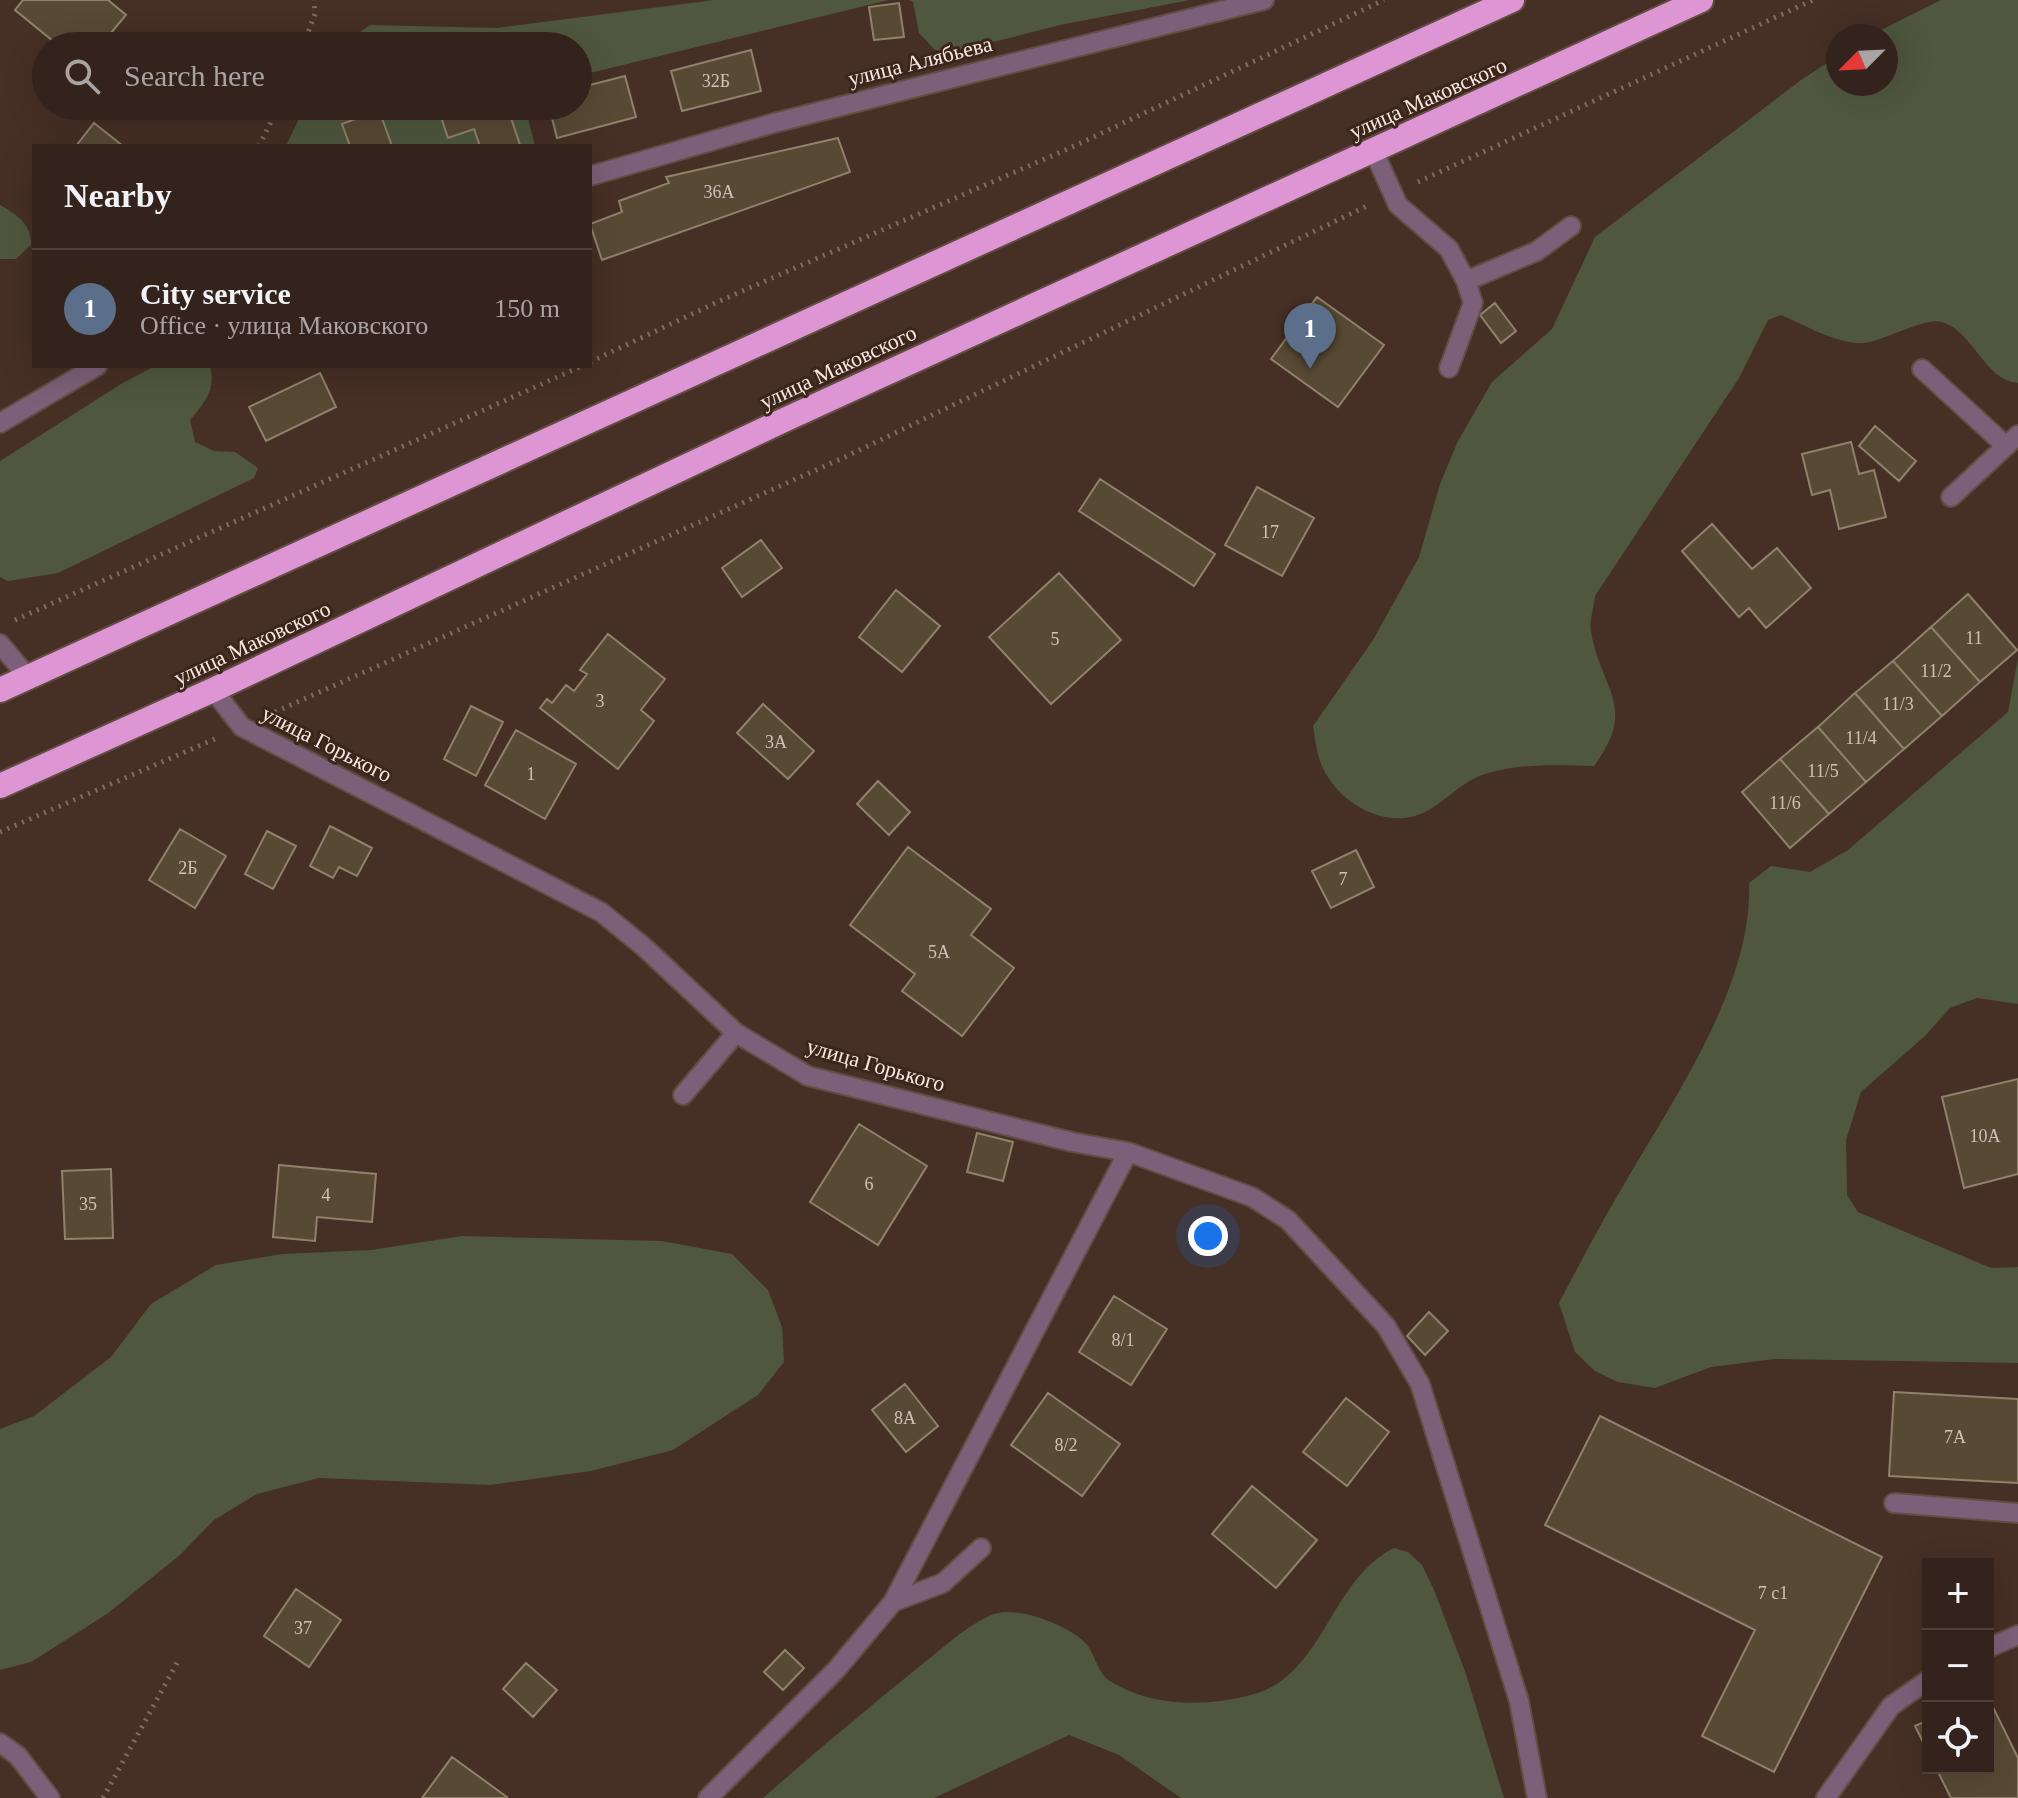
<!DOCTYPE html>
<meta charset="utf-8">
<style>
body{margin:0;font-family:"Times New Roman",serif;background:#3f2f29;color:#f1f3f6}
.controls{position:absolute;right:24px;bottom:24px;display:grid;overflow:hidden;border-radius:0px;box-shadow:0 8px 32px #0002}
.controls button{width:72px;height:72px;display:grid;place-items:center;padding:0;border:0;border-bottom:2px solid #4e403b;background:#34231c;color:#f1f3f6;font:40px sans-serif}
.compass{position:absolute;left:1826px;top:24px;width:72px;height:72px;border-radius:50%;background:#34231c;box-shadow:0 8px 32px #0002;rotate:246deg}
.you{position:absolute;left:1208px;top:1236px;width:28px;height:28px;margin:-20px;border:6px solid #fff;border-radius:50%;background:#1a73e8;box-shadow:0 0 0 12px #1a73e833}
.badge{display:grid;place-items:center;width:52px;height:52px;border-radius:50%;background:#1a73e8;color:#fff;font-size:26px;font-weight:700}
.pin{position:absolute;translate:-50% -66px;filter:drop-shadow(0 2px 4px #0008)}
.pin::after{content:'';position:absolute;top:42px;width:28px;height:24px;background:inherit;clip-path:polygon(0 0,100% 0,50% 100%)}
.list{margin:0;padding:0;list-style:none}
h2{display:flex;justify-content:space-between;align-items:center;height:104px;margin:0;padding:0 32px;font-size:34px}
h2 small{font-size:26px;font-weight:400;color:#a9a4a3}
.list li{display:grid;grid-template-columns:52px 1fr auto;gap:24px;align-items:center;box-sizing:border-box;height:120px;padding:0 32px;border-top:2px solid #4e403b}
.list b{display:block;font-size:30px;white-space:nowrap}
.list p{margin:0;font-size:26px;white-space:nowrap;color:#a9a4a3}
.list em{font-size:26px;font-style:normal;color:#a9a4a3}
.icon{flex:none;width:44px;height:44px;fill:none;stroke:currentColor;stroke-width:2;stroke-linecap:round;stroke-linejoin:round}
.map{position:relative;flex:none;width:2018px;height:1798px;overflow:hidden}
.search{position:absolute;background:#34231c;box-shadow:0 8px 32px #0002;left:32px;top:32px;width:560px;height:88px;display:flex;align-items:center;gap:20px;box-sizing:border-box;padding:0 28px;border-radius:44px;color:#a9a4a3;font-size:30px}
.panel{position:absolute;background:#34231c;box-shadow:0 8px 32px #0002;left:32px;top:144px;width:560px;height:224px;border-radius:0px}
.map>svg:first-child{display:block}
.green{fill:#4f573e}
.building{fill:#574934;stroke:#90826a;stroke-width:2}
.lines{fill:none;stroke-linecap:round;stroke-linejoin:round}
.lane-casing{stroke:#624d43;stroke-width:22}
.highway-casing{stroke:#624d43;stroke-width:28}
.path{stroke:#816c63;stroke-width:5;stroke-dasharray:2 6;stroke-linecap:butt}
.lane{stroke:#7c5f78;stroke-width:18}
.highway{stroke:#dd96d3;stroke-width:24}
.labels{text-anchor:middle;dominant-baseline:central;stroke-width:6;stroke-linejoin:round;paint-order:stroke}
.number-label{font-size:18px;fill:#d0c0b6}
.street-label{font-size:22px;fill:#f8e8e2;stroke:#3c251b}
</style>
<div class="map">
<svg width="2018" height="1798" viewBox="0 0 2018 1798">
<rect width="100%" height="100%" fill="#462f25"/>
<path class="green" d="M714,0H889L578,76V46H341L370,25L497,28Z
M909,0H1190L1060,25L954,52L935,50L919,33L913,2Z
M1941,0H2018V383C1984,380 1973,331 1942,322C1924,317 1885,341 1864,343C1838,345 1805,325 1781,315L1768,320L1739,378L1595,596C1594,607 1589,622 1591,632C1602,692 1638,706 1594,766C1559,765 1519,763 1485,774C1463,781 1448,799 1429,810C1388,834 1334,802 1320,761C1316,750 1315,737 1313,726L1373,640L1419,557L1440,484L1458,441L1492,382L1552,329L1595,237L1801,80L1838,56V84H1886V36H1869Z
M305,106H525L535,146H286Z
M0,205C16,214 32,224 31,245L16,259H0Z
M155,366H210C216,390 205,402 190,420L195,442L214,451L235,452L258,468L254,478L58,573L8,581L0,577V461L121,384Z
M2018,658V1004L1977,998L1950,1008L1925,1036L1861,1092L1846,1140L1847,1195L1858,1212L1991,1268L2018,1267V1363L1774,1359L1711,1367L1655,1388L1618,1382L1595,1371L1575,1352L1559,1303C1582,1259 1605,1216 1630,1174C1679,1091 1753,981 1749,883L1771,866L1810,872L1848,850L2008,712Z
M462,1236L662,1241L732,1254L768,1290L782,1327L784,1362L758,1395L673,1450L591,1471L490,1485L319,1478L257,1494L214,1520L180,1555L107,1614L31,1662L0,1670V1429L34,1416L111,1357L151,1304L216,1265L282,1254L371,1250Z
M1394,1548L1408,1552L1422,1565L1434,1590L1466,1674L1504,1798H1181L1119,1755L1069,1735L934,1798H763C814,1753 867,1709 920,1666C942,1649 968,1624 994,1614C1017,1605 1074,1627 1088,1646C1095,1656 1099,1675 1110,1681C1152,1707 1205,1707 1251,1695C1324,1677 1329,1580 1394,1548Z"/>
<path class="building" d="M23,0H108L126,15L100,46H59L15,10Z
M899,3L904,37L874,40L869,7Z
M751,50L761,91L682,111L671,71Z
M625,76L636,117L557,138L549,106H578V88Z
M453,106H507L520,145L480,146L474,129L448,138L439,111Z
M379,110L392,146H350L342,124Z
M94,123L123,146H76Z
M838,138L850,172L602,260L590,224L622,212L619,201L669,183L666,177Z
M1317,297L1384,345L1338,407L1271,359Z
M1495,303L1516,331L1501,343L1480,315Z
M320,373L336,407L266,441L249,407Z
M1875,426L1916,461L1899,481L1859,446Z
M1851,442L1859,474L1874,470L1886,517L1839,529L1830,490L1812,495L1802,454Z
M1100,479L1215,554L1194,586L1079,511Z
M1257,487L1314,518L1282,576L1225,545Z
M1712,524L1752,569L1777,548L1811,588L1766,628L1749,608L1739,617L1682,551Z
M761,540L782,568L742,597L722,568Z
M1059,573L1121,640L1051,704L989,637Z
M896,590L940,626L902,672L859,637Z
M1968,594L2017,650L1980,682L1931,627Z
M1931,627L1980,682L1942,716L1893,661Z
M608,634L665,679L641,710L654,721L618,769L540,708L547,699L552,703L566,685L574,691L587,674L580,670Z
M1893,661L1942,716L1904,749L1855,693Z
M1855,693L1904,749L1866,782L1818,727Z
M763,704L814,751L788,779L737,733Z
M471,706L503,722L476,776L444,759Z
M1818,727L1866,782L1829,814L1780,759Z
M516,730L576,764L545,819L485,785Z
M1780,759L1829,814L1790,848L1742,792Z
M878,781L910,812L889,835L857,804Z
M330,826L372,848L357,876L339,867L333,878L310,866Z
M180,829L226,856L195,908L149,880Z
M267,831L296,846L273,889L245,874Z
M908,847L991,909L971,935L1014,968L962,1036L902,991L915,974L850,925Z
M1356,850L1374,887L1331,908L1312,871Z
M2018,1079V1174L1964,1188L1942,1097Z
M859,1124L927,1166L878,1245L810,1202Z
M977,1133L1013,1142L1003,1181L967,1172Z
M279,1165L376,1174L372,1222L317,1217L315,1241L273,1237Z
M111,1169L113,1238L65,1239L62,1171Z
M1114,1296L1167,1329L1131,1385L1079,1352Z
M1429,1312L1448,1331L1425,1355L1407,1336Z
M905,1384L938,1426L906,1452L872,1410Z
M1894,1392L2018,1399V1483L1889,1476Z
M1048,1393L1120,1444L1082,1496L1011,1445Z
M1346,1398L1389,1432L1347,1486L1303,1452Z
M1600,1416L1882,1557L1774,1772L1702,1736L1755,1630L1545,1525Z
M1252,1486L1317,1540L1276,1588L1212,1534Z
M296,1589L341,1620L309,1667L264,1636Z
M785,1650L804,1668L783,1690L764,1672Z
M526,1663L557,1690L533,1717L503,1689Z
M1988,1697L2018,1758V1798H1951L1936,1768H1988Z
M1928,1720V1752L1915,1726Z
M452,1757L507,1797L506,1798H422Z"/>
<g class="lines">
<g class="lane-casing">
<path id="lane" d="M1374,152L1398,205L1449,249L1466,281L1473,303L1449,368
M590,176L774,123L1264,0
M1466,281L1537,251L1571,226
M1922,369L2005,445
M0,423L97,366
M1951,497L2018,435
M0,644L27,676
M213,690L242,727L601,912L644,947L736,1033L808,1076L1072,1142L1128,1152L1252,1197L1288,1220L1386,1326L1420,1384L1519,1701L1537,1798
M683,1095L736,1033
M1894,1503L2018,1513
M893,1602L943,1583L981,1548
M1988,1648L2018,1635
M0,1743L18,1756L50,1798
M708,1798L836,1670L893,1602L1128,1152
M1826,1798L1891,1706L1928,1680"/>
</g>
<g class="highway-casing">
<path id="highway" d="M0,690L1512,0
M0,786L213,690L782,421L1701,0"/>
</g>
<path class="path" d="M303,46L315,14L314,0
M259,146L279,106
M1418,182L1813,0
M590,362L724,299L1070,148L1384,0
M15,620L582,366
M275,712L845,457L1369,205
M0,832L215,739
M103,1798L178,1661"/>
<use href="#lane" class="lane"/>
<use href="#highway" class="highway"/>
</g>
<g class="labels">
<g class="number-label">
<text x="716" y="81">32Б</text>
<text x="719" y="192">36А</text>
<text x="1270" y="532">17</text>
<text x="1974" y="638">11</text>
<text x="1055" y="639">5</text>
<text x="1936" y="671">11/2</text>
<text x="600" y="701">3</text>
<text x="1898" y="704">11/3</text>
<text x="1861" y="738">11/4</text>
<text x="776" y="742">3А</text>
<text x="1823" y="771">11/5</text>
<text x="531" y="774">1</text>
<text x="1785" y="803">11/6</text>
<text x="188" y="868">2Б</text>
<text x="1343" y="879">7</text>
<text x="939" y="952">5А</text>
<text x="1985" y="1136">10А</text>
<text x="869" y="1184">6</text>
<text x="326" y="1195">4</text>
<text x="88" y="1204">35</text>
<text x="1123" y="1340">8/1</text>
<text x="905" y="1418">8А</text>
<text x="1955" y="1437">7А</text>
<text x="1066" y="1445">8/2</text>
<text x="1773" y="1593">7 с1</text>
<text x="303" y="1628">37</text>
</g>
<g class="street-label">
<text transform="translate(920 61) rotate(-14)">улица Алябьева</text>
<text transform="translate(1428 98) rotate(-24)">улица Маковского</text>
<text transform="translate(838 367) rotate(-25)">улица Маковского</text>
<text transform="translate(252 643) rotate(-25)">улица Маковского</text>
<text transform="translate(327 744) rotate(27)">улица Горького</text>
<text transform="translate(876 1065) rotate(16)">улица Горького</text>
</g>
</g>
</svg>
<div class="controls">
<button>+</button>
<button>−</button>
<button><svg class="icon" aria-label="locate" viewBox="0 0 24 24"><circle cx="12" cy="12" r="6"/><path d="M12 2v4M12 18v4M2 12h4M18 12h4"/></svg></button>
</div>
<svg class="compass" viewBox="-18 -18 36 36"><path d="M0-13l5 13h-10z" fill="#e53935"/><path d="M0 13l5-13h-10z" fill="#a9a4a3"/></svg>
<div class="you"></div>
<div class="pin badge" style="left:1310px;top:369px;background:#5c6f8a">1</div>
<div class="search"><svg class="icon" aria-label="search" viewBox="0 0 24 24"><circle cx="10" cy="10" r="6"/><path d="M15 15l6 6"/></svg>Search here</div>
<section class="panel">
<h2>Nearby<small></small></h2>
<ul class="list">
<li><span class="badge" style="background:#5c6f8a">1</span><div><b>City service</b><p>Office · улица Маковского</p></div><em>150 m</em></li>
</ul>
</section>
</div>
